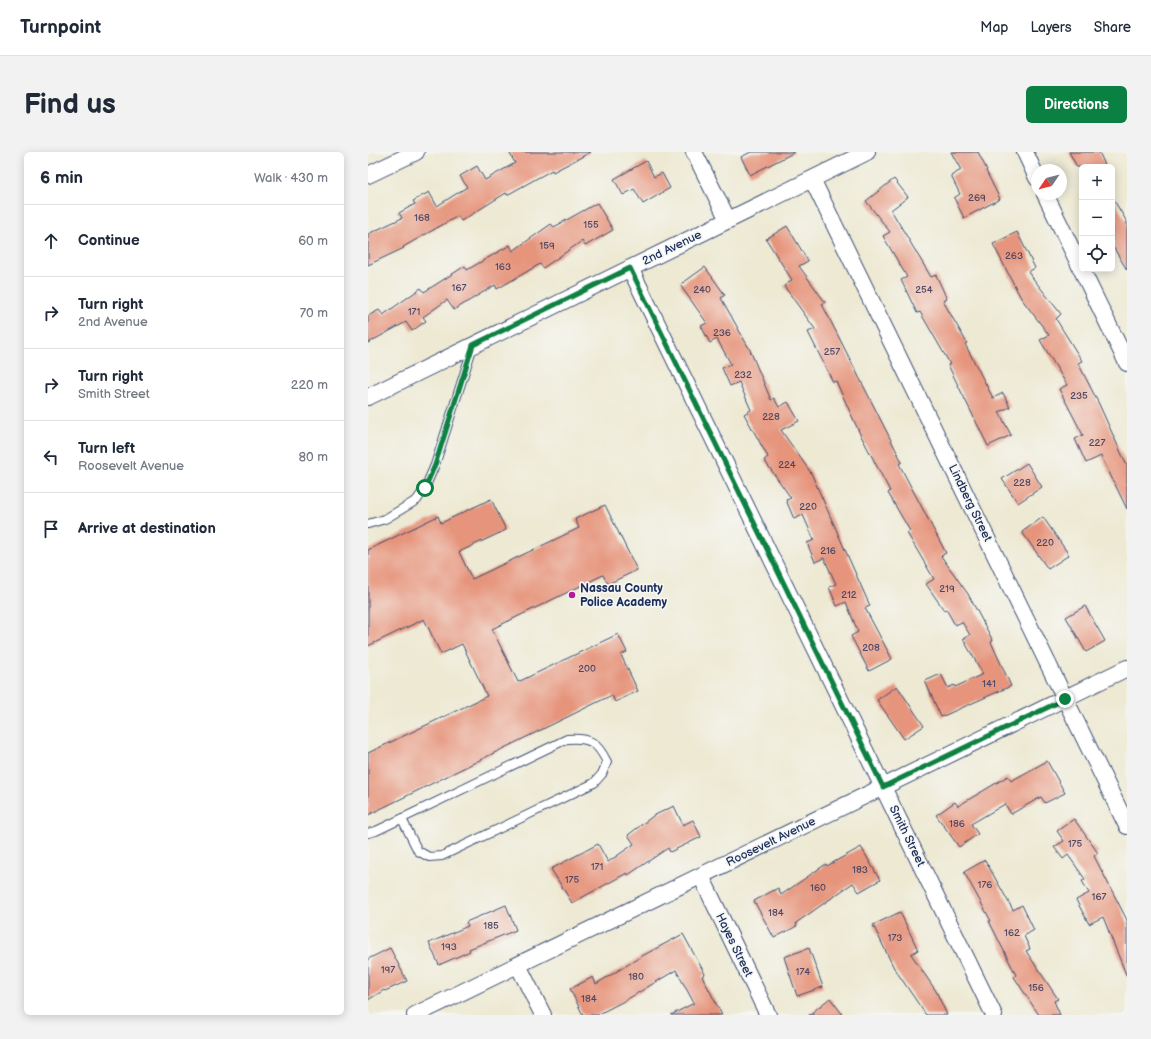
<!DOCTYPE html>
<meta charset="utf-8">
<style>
body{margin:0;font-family:"Balsamiq Sans",sans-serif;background:#f2f2f3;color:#1f2937}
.controls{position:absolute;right:12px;top:12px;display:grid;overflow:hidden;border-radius:6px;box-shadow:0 2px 10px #0003}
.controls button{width:36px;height:36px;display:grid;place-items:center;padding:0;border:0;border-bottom:1px solid #e0e1e3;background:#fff;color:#1f2937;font:20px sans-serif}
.compass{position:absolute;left:663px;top:12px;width:36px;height:36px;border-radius:50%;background:#fff;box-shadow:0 2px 10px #0003;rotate:235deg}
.stop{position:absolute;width:12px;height:12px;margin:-9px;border:3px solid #0b8043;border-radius:50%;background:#fff}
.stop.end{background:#0b8043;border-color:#fff;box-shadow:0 1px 4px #0008}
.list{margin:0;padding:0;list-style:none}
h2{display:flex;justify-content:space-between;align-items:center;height:52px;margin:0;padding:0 16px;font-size:17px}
h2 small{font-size:13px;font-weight:400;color:#747a83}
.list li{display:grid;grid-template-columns:26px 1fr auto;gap:12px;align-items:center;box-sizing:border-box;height:72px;padding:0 16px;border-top:1px solid #e0e1e3}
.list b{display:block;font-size:15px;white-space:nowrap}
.list p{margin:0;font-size:13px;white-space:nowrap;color:#747a83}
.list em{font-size:13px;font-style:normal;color:#747a83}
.icon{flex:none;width:22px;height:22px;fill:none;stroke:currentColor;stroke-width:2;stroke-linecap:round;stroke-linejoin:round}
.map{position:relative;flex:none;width:759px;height:863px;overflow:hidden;border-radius:6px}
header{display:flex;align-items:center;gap:24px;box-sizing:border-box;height:56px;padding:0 20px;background:#fff;border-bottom:1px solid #e0e1e3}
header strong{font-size:19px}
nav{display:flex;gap:22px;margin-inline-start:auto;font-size:14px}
.intro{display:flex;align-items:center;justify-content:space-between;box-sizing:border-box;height:96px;padding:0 24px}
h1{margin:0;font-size:28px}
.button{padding:10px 18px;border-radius:6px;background:#0b8043;color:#fff;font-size:14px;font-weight:700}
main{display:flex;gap:24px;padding:0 24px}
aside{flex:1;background:#fff;border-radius:6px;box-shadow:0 2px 10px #0003}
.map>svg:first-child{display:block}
.building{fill:#e6947c}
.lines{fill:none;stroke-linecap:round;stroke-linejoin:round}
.service-casing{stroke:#3a4b70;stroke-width:10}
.minor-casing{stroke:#3a4b70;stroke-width:18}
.service{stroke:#fff;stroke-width:8}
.minor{stroke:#fff;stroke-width:16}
.route{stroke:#0b8043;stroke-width:5}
.poi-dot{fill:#b5179e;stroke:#f6f6f2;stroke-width:1.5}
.labels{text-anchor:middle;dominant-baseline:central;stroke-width:3.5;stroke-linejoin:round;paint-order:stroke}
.number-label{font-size:10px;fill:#4e4866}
.street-label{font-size:12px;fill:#1b2f5e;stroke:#f6f6f2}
.poi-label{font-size:12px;font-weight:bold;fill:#1b2f5e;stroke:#f6f6f2;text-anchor:start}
</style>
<header>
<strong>Turnpoint</strong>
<nav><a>Map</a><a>Layers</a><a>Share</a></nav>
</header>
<div class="intro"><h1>Find us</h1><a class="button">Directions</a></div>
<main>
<aside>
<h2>6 min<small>Walk · 430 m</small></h2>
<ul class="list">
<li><svg class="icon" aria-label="ahead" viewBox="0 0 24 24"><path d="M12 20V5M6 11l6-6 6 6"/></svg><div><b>Continue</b></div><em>60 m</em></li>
<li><svg class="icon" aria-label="right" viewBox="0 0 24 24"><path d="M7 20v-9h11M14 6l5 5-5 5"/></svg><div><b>Turn right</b><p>2nd Avenue</p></div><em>70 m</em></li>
<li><svg class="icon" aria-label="right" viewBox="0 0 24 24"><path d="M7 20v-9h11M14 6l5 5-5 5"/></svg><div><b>Turn right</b><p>Smith Street</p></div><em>220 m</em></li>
<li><svg class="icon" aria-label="left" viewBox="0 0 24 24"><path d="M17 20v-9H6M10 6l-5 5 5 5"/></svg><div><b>Turn left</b><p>Roosevelt Avenue</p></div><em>80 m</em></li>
<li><svg class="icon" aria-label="arrive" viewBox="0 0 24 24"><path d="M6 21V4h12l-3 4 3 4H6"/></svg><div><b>Arrive at destination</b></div></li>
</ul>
</aside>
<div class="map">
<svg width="759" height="863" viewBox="0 0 759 863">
<rect width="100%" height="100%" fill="#f6f6f2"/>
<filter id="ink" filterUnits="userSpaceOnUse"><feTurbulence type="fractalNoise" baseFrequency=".025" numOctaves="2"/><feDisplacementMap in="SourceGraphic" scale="8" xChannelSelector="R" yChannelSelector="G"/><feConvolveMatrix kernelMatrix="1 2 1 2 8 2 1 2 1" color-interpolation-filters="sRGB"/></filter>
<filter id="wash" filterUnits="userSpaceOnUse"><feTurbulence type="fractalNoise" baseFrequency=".012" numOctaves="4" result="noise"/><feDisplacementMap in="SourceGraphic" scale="16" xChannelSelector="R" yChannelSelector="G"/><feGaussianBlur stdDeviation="0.9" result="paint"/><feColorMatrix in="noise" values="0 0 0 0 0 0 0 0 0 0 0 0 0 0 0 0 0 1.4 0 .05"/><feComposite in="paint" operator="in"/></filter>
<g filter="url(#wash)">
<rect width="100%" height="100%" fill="#ede9d3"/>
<g id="blocks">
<path class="building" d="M141,0H223L185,20L184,18L139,43L138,41L93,69L90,64L35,95L36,96L0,113V82L34,66L31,61L47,52L45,49L61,40L69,54L99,35L92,24L109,14L117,28L147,11Z
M383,0H427L382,23L373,5Z
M583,0H610L619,18L618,19L632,47L596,66L586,46L592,42L583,24L593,18Z
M701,0H731L738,15H709Z
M278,9L286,25L294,21L302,36L275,52L266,37L255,43L246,27Z
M526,27L540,45L523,58L563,125L568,123L579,147L575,149L599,191L597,192L625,246L635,241L642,255L631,260L643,283L620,294L580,213L582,212L552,160L549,161L533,128L539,125L515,84L522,80L498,49Z
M744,45L759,70V118L744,93Z
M229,51L245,78L217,94L214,89L175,116L172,112L129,137L127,133L86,158L79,148L55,165L58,169L44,179L38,170L0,191V164L11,158L15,163L53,136L56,140L97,114L99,118L142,93L145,99L183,72L186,75Z
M419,74L440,109L431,114L457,150L454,152L534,310L531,312L578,401L573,404L600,442L625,489L623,490L643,534L573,565L557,529L573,522L580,536L586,533L587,535L615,522L595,487L602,483L594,470L587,473L578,457L576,458L558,432L566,427L539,381L542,379L520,341L522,339L492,282L468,229L465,230L440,180L447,177L416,134L424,128L398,87Z
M649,80L667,116L660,120L693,162L688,167L714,209L710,211L731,252L759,314V357L733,304L718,311L707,287L715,283L691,237L699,233L672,188L681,183L653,146L625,92Z
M337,115L357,143L353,146L382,198L403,248L406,246L411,255L420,250L431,269L413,278L443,321L502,454L497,456L524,507L501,519L483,484L490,480L478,450L469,454L461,435L468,432L456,406L447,410L439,391L446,388L435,363L426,367L418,348L423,346L396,308L400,305L376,262L383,258L371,230L362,234L354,216L363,212L349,187L342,191L333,174L339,171L312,133Z
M659,311L674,335L650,351L634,327Z
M123,347L138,378L91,400L104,427L211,376L207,367L237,353L269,418L240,432L235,423L124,477L150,530L250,482L259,500L253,503L270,539L247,550L244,543L0,663V601L119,544L94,492L73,502L56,467L0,494V398L70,364L73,371Z
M675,365L701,403L680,417L654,380Z
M717,454L737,489L718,500L698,465Z
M529,534L556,574L536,587L509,548Z
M679,609L697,641L677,651L673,645L643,662L637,652L603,672L610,682L591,695L568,663L587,650L590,654L640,624L643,629Z
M306,654L315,673L325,668L333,685L302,700L300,696L260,723L259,721L204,751L183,717L230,692L240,710L266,692L260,683L285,664Z
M706,667L730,701L726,704L759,768V825L735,765L721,772L708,748L721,741L714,729L717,727L700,703L695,707L686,695L696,689L689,679Z
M493,695L512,728L491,740L485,731L428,771L429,774L406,786L386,749L410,736L413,743L458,712L459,714Z
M617,708L645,758L654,753L666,778L656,784L662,797L658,799L690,847L686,849L692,863H671L646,825L648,823L621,769H623L596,720Z
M138,753L148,778L101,797L102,799L71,813L61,791L100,774L98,770Z
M532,760L550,798L543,802L568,839L579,863H558L526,816L505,773Z
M315,782L337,822L334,824L354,863H303L326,851L308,818L258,848L229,863H215L202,837L225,825L228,832L274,804Z
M22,796L39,829L17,839L16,838L0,848V807Z
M441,796L455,835L429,844L416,805Z
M462,846L475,863H441Z"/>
</g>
</g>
<g filter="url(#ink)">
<use href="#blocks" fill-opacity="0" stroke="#3a4b70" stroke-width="1"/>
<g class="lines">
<g class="service-casing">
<path id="service" d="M0,372L17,367L49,348L57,336L67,313L105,194
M0,681L8,679L199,587C222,585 229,590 239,610L234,622L226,631L74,704L61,705L50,699L34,667"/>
</g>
<g class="minor-casing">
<path id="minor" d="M326,0L360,68
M657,0L669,26
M0,23L48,0
M444,27L759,674
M677,42L759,211
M262,116L626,863
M0,245L499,0
M333,724L400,863
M150,813L175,863
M47,863L759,516"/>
</g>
<use href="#service" class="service"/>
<use href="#minor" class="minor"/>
</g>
</g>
<g class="lines" filter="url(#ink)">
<path class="route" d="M57,336L67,313L105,193L262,116L515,635L697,547"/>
</g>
<circle class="poi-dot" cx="204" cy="443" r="4"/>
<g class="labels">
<g class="number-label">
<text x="609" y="46">269</text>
<text x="54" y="66">168</text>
<text x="223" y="73">155</text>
<text x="179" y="94">159</text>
<text x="646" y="104">263</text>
<text x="135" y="115">163</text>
<text x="91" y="136">167</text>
<text x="334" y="138">240</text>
<text x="556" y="138">254</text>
<text x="46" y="160">171</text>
<text x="354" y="181">236</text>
<text x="464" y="200">257</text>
<text x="375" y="223">232</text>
<text x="711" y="244">235</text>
<text x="403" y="265">228</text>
<text x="729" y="291">227</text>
<text x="419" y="313">224</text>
<text x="654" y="331">228</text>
<text x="440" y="355">220</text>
<text x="677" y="391">220</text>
<text x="460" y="399">216</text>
<text x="579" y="437">219</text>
<text x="481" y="443">212</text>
<text x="503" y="496">208</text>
<text x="219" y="517">200</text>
<text x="621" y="532">141</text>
<text x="589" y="672">186</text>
<text x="707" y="692">175</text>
<text x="229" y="715">171</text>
<text x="492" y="718">183</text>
<text x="204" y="728">175</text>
<text x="617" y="733">176</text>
<text x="450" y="736">160</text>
<text x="731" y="745">167</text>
<text x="408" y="761">184</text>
<text x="123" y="774">185</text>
<text x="644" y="781">162</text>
<text x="527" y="786">173</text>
<text x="81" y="795">193</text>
<text x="20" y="818">197</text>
<text x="435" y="820">174</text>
<text x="268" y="825">180</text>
<text x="668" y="836">156</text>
<text x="221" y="847">184</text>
</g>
<g class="street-label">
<text transform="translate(304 96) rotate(-26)">2nd Avenue</text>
<text transform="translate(602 351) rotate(64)">Lindberg Street</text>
<text transform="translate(539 684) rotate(64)">Smith Street</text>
<text transform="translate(403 690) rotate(-26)">Roosevelt Avenue</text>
<text transform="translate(366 793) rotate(64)">Hayes Street</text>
</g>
<g class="poi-label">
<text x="212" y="436">Nassau County<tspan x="212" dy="14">Police Academy</tspan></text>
</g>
</g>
</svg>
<div class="controls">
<button>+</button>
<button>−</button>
<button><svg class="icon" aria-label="locate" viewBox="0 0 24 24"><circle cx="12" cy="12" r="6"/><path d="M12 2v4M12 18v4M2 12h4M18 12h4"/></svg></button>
</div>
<svg class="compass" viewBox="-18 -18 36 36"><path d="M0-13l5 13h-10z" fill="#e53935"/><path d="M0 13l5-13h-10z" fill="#747a83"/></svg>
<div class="stop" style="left:57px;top:336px"></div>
<div class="stop end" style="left:697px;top:547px"></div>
</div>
</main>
